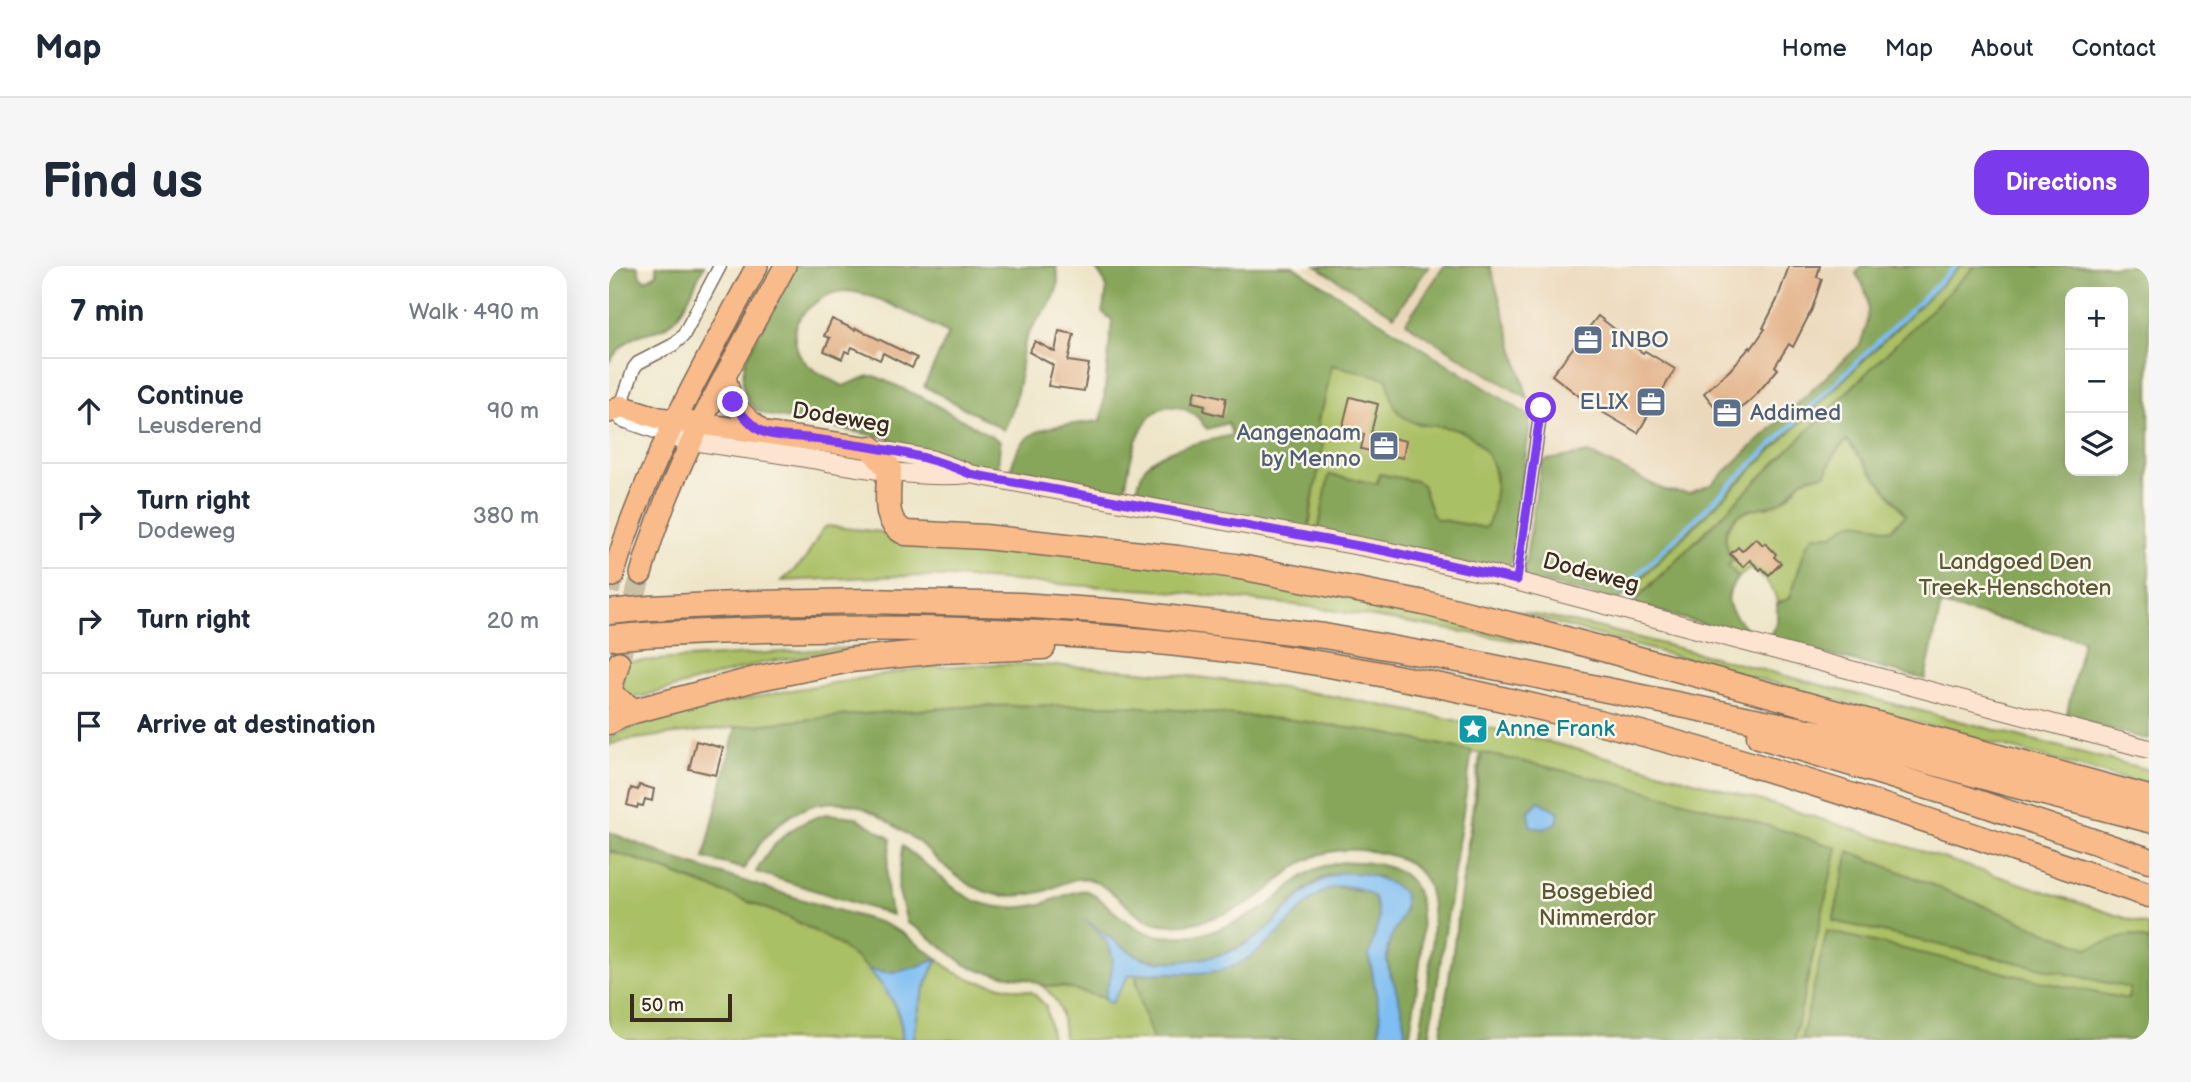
<!DOCTYPE html>
<meta charset="utf-8">
<style>
body{margin:0;font-family:"Balsamiq Sans",sans-serif;background:#f6f6f7;color:#1f2937}
.controls{position:absolute;right:21px;top:21px;display:grid;overflow:hidden;border-radius:14px;box-shadow:0 7px 28px #0002}
.controls button{width:63px;height:63px;display:grid;place-items:center;padding:0;border:0;border-bottom:2px solid #e0e1e3;background:#fff;color:#1f2937;font:35px sans-serif}
.scale{position:absolute;left:21px;bottom:18px;width:102px;box-sizing:border-box;padding-left:7px;border:4px solid #3b2a1e;border-top:0;font-size:19px;line-height:24px;white-space:nowrap;color:#3b2a1e;-webkit-text-stroke:5px #fbf7ec;paint-order:stroke}
.stop{position:absolute;width:21px;height:21px;margin:-16px;border:5px solid #7c3aed;border-radius:50%;background:#fff}
.stop.end{background:#7c3aed;border-color:#fff;box-shadow:0 2px 7px #0008}
.list{margin:0;padding:0;list-style:none}
h2{display:flex;justify-content:space-between;align-items:center;height:91px;margin:0;padding:0 28px;font-size:30px}
h2 small{font-size:23px;font-weight:400;color:#747a83}
.list li{display:grid;grid-template-columns:46px 1fr auto;gap:21px;align-items:center;box-sizing:border-box;height:105px;padding:0 28px;border-top:2px solid #e0e1e3}
.list b{display:block;font-size:26px;white-space:nowrap}
.list p{margin:0;font-size:23px;white-space:nowrap;color:#747a83}
.list em{font-size:23px;font-style:normal;color:#747a83}
.icon{flex:none;width:38px;height:38px;fill:none;stroke:currentColor;stroke-width:2;stroke-linecap:round;stroke-linejoin:round}
.map{position:relative;flex:none;width:1540px;height:774px;overflow:hidden;border-radius:21px}
header{display:flex;align-items:center;gap:42px;box-sizing:border-box;height:98px;padding:0 35px;background:#fff;border-bottom:2px solid #e0e1e3}
header strong{font-size:33px}
nav{display:flex;gap:38px;margin-inline-start:auto;font-size:24px}
.intro{display:flex;align-items:center;justify-content:space-between;box-sizing:border-box;height:168px;padding:0 42px}
h1{margin:0;font-size:49px}
.button{padding:18px 32px;border-radius:21px;background:#7c3aed;color:#fff;font-size:24px;font-weight:700}
main{display:flex;gap:42px;padding:0 42px}
aside{flex:1;background:#fff;border-radius:21px;box-shadow:0 7px 28px #0002}
.map>svg:first-child{display:block}
.built{fill:#ebd8ba}
.green{fill:#aac065;stroke:#727542;stroke-width:2}
.forest{fill:#87a65a;stroke:#61683c;stroke-width:2;fill-rule:evenodd}
.water{fill:#7ebef2;stroke:#5c7488;stroke-width:2}
.lines{fill:none;stroke-linecap:round;stroke-linejoin:round}
.stream{stroke:#7ebef2;stroke-width:4.5}
.building{fill:#e3b48a}
.primary-tunnel{stroke:#cac0a6;stroke-width:21;stroke-dasharray:21 10;stroke-linecap:butt}
.street-casing{stroke:#7a6b5a;stroke-width:15}
.secondary-casing{stroke:#7a6b5a;stroke-width:20}
.primary-casing{stroke:#7a6b5a;stroke-width:24}
.highway-casing{stroke:#7a6b5a;stroke-width:27}
.street{stroke:#fff;stroke-width:12}
.secondary{stroke:#fde4d1;stroke-width:18}
.primary{stroke:#fabb8b;stroke-width:21}
.highway{stroke:#fabb8b;stroke-width:24}
.highway-bridge-casing{stroke:#7a6b5a;stroke-width:27;stroke-linecap:butt}
.highway-bridge{stroke:#fabb8b;stroke-width:24}
.route{stroke:#7c3aed;stroke-width:9}
.labels{text-anchor:middle;dominant-baseline:central;stroke-width:5;stroke-linejoin:round;paint-order:stroke}
.service-label{font-size:23px;fill:#4e5e75;stroke:#fbf7ec;text-anchor:start}
.street-label{font-size:23px;fill:#3b2a1e;stroke:#fbf7ec}
.park-label{font-size:23px;fill:#5c5733;stroke:#fbf7ec}
.culture-label{font-size:23px;fill:#0d838f;stroke:#fbf7ec;text-anchor:start}
</style>
<header>
<strong>Map</strong>
<nav><a>Home</a><a>Map</a><a>About</a><a>Contact</a></nav>
</header>
<div class="intro"><h1>Find us</h1><a class="button">Directions</a></div>
<main>
<aside>
<h2>7 min<small>Walk · 490 m</small></h2>
<ul class="list">
<li><svg class="icon" aria-label="ahead" viewBox="0 0 24 24"><path d="M12 20V5M6 11l6-6 6 6"/></svg><div><b>Continue</b><p>Leusderend</p></div><em>90 m</em></li>
<li><svg class="icon" aria-label="right" viewBox="0 0 24 24"><path d="M7 20v-9h11M14 6l5 5-5 5"/></svg><div><b>Turn right</b><p>Dodeweg</p></div><em>380 m</em></li>
<li><svg class="icon" aria-label="right" viewBox="0 0 24 24"><path d="M7 20v-9h11M14 6l5 5-5 5"/></svg><div><b>Turn right</b></div><em>20 m</em></li>
<li><svg class="icon" aria-label="arrive" viewBox="0 0 24 24"><path d="M6 21V4h12l-3 4 3 4H6"/></svg><div><b>Arrive at destination</b></div></li>
</ul>
</aside>
<div class="map">
<svg width="1540" height="774" viewBox="0 0 1540 774">
<rect width="100%" height="100%" fill="#fbf7ec"/>
<filter id="ink" filterUnits="userSpaceOnUse"><feTurbulence type="fractalNoise" baseFrequency=".0143" numOctaves="2"/><feDisplacementMap in="SourceGraphic" scale="14" xChannelSelector="R" yChannelSelector="G"/><feConvolveMatrix kernelMatrix="1 2 1 2 8 2 1 2 1" color-interpolation-filters="sRGB"/></filter>
<filter id="wash" filterUnits="userSpaceOnUse"><feTurbulence type="fractalNoise" baseFrequency=".00686" numOctaves="4" result="noise"/><feDisplacementMap in="SourceGraphic" scale="28" xChannelSelector="R" yChannelSelector="G"/><feGaussianBlur stdDeviation="1.57" result="paint"/><feColorMatrix in="noise" values="0 0 0 0 0 0 0 0 0 0 0 0 0 0 0 0 0 1.4 0 .05"/><feComposite in="paint" operator="in"/></filter>
<g filter="url(#wash)">
<rect width="100%" height="100%" fill="#eee5c8"/>
<path class="built" d="M694,0H1347L1006,336L900,310L924,150Z"/>
<path class="green" d="M1340,0H1368L1030,330L1013,325Z
M723,98L779,112L788,145C794,149 800,154 807,156C822,161 841,159 856,165C889,179 895,236 876,262L827,253L823,248L813,219L770,208L768,217H764L721,209L708,270L699,268L713,174L709,164V153L714,141Z
M1237,174L1297,249L1281,264L1189,312L1181,332L1168,338C1167,323 1156,313 1145,304H1139L1130,311L1118,300L1124,294L1117,280L1116,272L1117,265L1129,249L1144,243L1162,240L1180,230L1193,214L1216,208L1225,188Z
M218,260L639,307L951,382L703,341L557,325L344,311L292,310L173,315L195,295L213,264Z
M879,339L988,361L1540,504V520Z
M268,380L157,396L31,431H21L12,427L16,396Z
M389,398C785,403 1169,537 1540,660V675L1522,669L1540,774H832L871,487L774,467L684,454L509,439L366,440L241,449L57,469L12,475L0,479V472L26,460L83,444L183,424L320,401Z
M0,585C28,592 54,604 80,614C148,638 253,668 285,738C290,749 294,762 293,774H0Z
M329,693L345,706L367,715L423,726L437,740L443,774H305C308,742 314,722 329,693Z
M527,707V715L544,774H455C454,750 452,734 432,719L454,721L496,732L498,736L520,709Z"/>
<path class="forest" d="M0,0H29L31,10L37,14L48,8L47,0H95C85,18 77,45 60,58C52,65 44,65 34,68C19,72 9,83 0,96V54C3,47 0,11 0,0Z
M185,0H447C457,35 428,46 417,73C412,87 412,103 410,117C407,133 403,149 395,164L315,120L340,67C311,54 266,26 236,25C218,25 190,45 186,62C185,69 187,82 190,88C198,103 220,112 234,120L260,110H266L314,132L391,175L389,202L385,209L295,183L279,172L159,149C131,140 130,115 138,91Z
M484,0H684L913,145L921,151V158L900,310L708,270L720,209L764,217H768L770,208L807,215L813,219L823,248L827,253L876,262C884,252 884,238 886,226C888,212 886,202 879,190C852,144 817,173 790,147C782,139 781,123 778,112L723,99L714,141L709,153L714,182L703,236L699,268L525,235C528,225 530,212 535,203C548,182 600,175 623,169L619,157L598,163C593,158 590,151 583,147C531,117 519,200 515,233L400,212C409,155 443,162 490,155L493,152L503,54L493,46C500,22 500,18 484,0Z
M707,0H820L785,50Z
M835,0H881L919,133L798,58L797,56Z
M1252,0H1351L1009,335L914,312L932,198L938,194L980,187L1057,225L1080,227L1102,219L1251,79C1260,56 1265,29 1247,8Z
M1366,0H1540V474L1457,451L1474,374L1332,339L1316,413L1159,374L1168,355V338L1181,332L1197,280L1205,269H1224C1245,249 1256,257 1281,264L1297,249L1238,174L1225,188L1217,208C1210,209 1201,210 1195,213C1185,218 1181,231 1171,236C1163,241 1153,240 1144,243C1116,250 1110,271 1124,294L1119,300L1130,311C1110,333 1121,346 1139,364L1138,371L1023,338ZM1461,26H1514V205H1461Z
M509,439L684,454L774,467L863,485L820,774H810C815,736 835,645 815,612C805,597 788,590 771,587C747,582 721,582 698,594C679,603 666,621 648,632C630,643 605,653 584,657C547,663 535,655 508,631C500,625 492,617 482,614C466,608 448,622 432,626C420,629 407,630 395,630C362,627 338,603 315,581C308,574 298,569 290,563C262,543 236,529 202,540C171,550 150,575 135,603L95,592L127,461L241,449L366,440Z
M873,487C993,511 1113,543 1228,582L1185,774H831Z
M217,548L247,551L282,573C278,599 275,622 283,649L147,606C164,575 183,558 217,548Z
M0,566L72,595L207,638L273,657L292,666L329,693L295,705L276,708L259,703L250,694L224,675L181,652L33,595L0,585Z
M293,580C344,616 360,654 432,638C444,635 468,622 478,625C487,629 496,637 503,644C532,668 547,674 585,669C608,666 634,654 654,643C672,632 685,613 705,604C724,595 746,594 767,598C781,601 795,605 803,617C824,647 805,738 800,774H796L793,747L778,694L780,674L796,643L771,611C752,608 732,603 713,612C693,623 678,643 662,659C633,688 578,702 538,693C521,689 506,674 492,665C508,694 507,697 496,728V732L454,721L432,719L422,714L372,705L357,699L308,662L298,657L289,622Z
M1240,585L1478,682L1522,669L1540,675V774H1192L1218,665L1448,719L1519,733L1521,722L1224,655Z
M727,621L757,625L765,631L770,647L769,662L760,689L771,749L770,774H544L532,739L527,708L594,706L671,665L699,635L718,622Z"/>
<path class="water" d="M930,535L950,546L948,557L933,563L921,560L920,545Z
M730,607C754,606 774,610 794,626C802,651 779,663 778,688C777,699 782,709 786,720C791,737 797,756 796,774H770L771,749L760,689L770,653L765,631C722,601 698,639 671,666C657,680 641,694 622,701C590,713 554,703 520,709L503,737L498,736L496,728C509,692 507,678 476,654C494,665 514,684 534,692C555,700 597,693 618,687C633,682 648,672 659,662C684,640 696,618 730,607Z
M329,693C314,722 308,742 305,774H293C295,746 277,722 259,703C287,711 303,702 329,693Z"/>
<g class="lines">
<path class="stream" d="M1011,326L1347,0"/>
</g>
<g id="blocks">
<path class="building" d="M1180,0H1211L1208,11L1213,13L1203,43L1184,81L1180,78L1166,100L1169,103L1145,131L1117,155L1095,127L1121,104L1141,81L1142,83L1156,63L1154,62L1168,34Z
M989,50L1017,72L1015,74L1034,87L1036,85L1066,103L1029,167L983,140L943,109Z
M223,53L246,64L247,62L308,92L303,102L274,87L271,94L243,81L240,87L236,85L233,93L215,85L221,72L215,70Z
M450,65L465,68L459,95L480,98L475,125L439,120L444,99L420,86L426,75L446,86Z
M586,124L617,132L614,150L595,145L596,139L583,136Z
M741,131L769,138L762,167L797,175L794,192L752,183L755,168L733,163Z
M1147,272L1154,279L1156,277L1167,288L1165,291L1172,297L1160,309L1153,302L1151,304L1141,294L1134,301L1121,288L1129,281L1133,285Z
M87,475L114,482L107,509L80,503Z
M30,519L45,523L43,535L36,533L34,540L29,539L28,542L18,539L22,522L29,524Z"/>
</g>
</g>
<g filter="url(#ink)">
<use href="#blocks" fill-opacity="0" stroke="#7a6b5a" stroke-width="2"/>
<g class="lines">
<path class="primary-tunnel" d="M0,326L4,310
M10,396L32,308"/>
<g class="street-casing">
<path id="street" d="M12,154L58,170
M17,156L12,140L25,102L29,97L64,79L74,70L111,0
M908,315L932,142"/>
</g>
<g class="secondary-casing">
<path id="secondary" d="M58,170C104,180 150,184 196,192C250,201 306,213 361,208L777,285L884,309L1540,483
M262,182L321,193L357,206"/>
</g>
<g class="primary-casing">
<path id="primary" d="M116,111C122,139 133,149 154,166
M0,146L12,140L50,152L262,182
M32,308C62,198 122,100 176,0
M4,310C36,200 94,101 148,0
M0,431L10,396"/>
</g>
<g class="highway-casing">
<path id="highway" d="M262,182L280,202C281,225 271,256 297,267L376,271L569,292L626,300L815,337L920,363L1540,532
M42,342L146,337L260,335L411,339L513,346L715,370L860,396L1239,473L1400,518L1540,554
M35,369C261,356 490,360 714,398C793,411 871,427 949,446C1149,494 1345,563 1540,629
M0,428L25,445
M0,456L12,449L25,445L150,412L241,394L331,385L434,381
M1150,470L1359,533L1540,594"/>
</g>
<use href="#street" class="street"/>
<use href="#secondary" class="secondary"/>
<use href="#primary" class="primary"/>
<use href="#highway" class="highway"/>
<g class="highway-bridge-casing">
<path id="highway-bridge" d="M0,346L42,342
M0,372L35,369"/>
</g>
<use href="#highway-bridge" class="highway-bridge"/>
</g>
</g>
<g class="lines" filter="url(#ink)">
<path class="route" d="M124,136C129,145 145,162 154,166C165,171 186,170 198,172C252,180 311,185 361,208L777,285L908,314L932,142"/>
</g>
<defs>
<g id="office-square" transform="scale(1.575)"><rect x="-9" y="-9" width="18" height="18" rx="4" fill="#5c6f8a" stroke="#fbf7ec"/><path d="M-6-3h4V-5.5h4V-3h4V5H-6ZM-1-4.5V-3h2v-1.5ZM-6 0V1H6V0Z" fill="#fff"/></g>
<g id="sight-square" transform="scale(1.575)"><rect x="-9" y="-9" width="18" height="18" rx="4" fill="#0f9aa8" stroke="#fbf7ec"/><path d="M0-6L1.8-2.2L6-1.7L2.9 1.2L3.7 5.4L0 3.3L-3.7 5.4L-2.9 1.2L-6-1.7L-1.8-2.2Z" fill="#fff"/></g>
</defs>
<g fill-rule="evenodd">
<use href="#office-square" x="979" y="74"/>
<use href="#office-square" x="1042" y="136"/>
<use href="#office-square" x="1118" y="147"/>
<use href="#office-square" x="775" y="180"/>
<use href="#sight-square" x="864" y="463"/>
</g>
<g class="labels">
<g class="service-label">
<text x="1002" y="74">INBO</text>
<text x="1019" y="136" text-anchor="end">ELIX</text>
<text x="1141" y="147">Addimed</text>
<text x="752" y="167" text-anchor="end">Aangenaam<tspan x="752" dy="26">by Menno</tspan></text>
</g>
<g class="street-label">
<text transform="translate(232 152) rotate(9)">Dodeweg</text>
<text transform="translate(982 307) rotate(15)">Dodeweg</text>
</g>
<g class="park-label">
<text x="1406" y="296">Landgoed Den<tspan x="1406" dy="26">Treek-Henschoten</tspan></text>
<text x="988" y="626">Bosgebied<tspan x="988" dy="26">Nimmerdor</tspan></text>
</g>
<g class="culture-label">
<text x="887" y="463">Anne Frank</text>
</g>
</g>
</svg>
<div class="controls">
<button>+</button>
<button>−</button>
<button><svg class="icon" aria-label="layers" viewBox="0 0 24 24"><path d="M12 4l9 5-9 5-9-5zM3 14l9 5 9-5"/></svg></button>
</div>
<div class="scale">50 m</div>
<div class="stop" style="left:932px;top:142px"></div>
<div class="stop end" style="left:124px;top:136px"></div>
</div>
</main>
